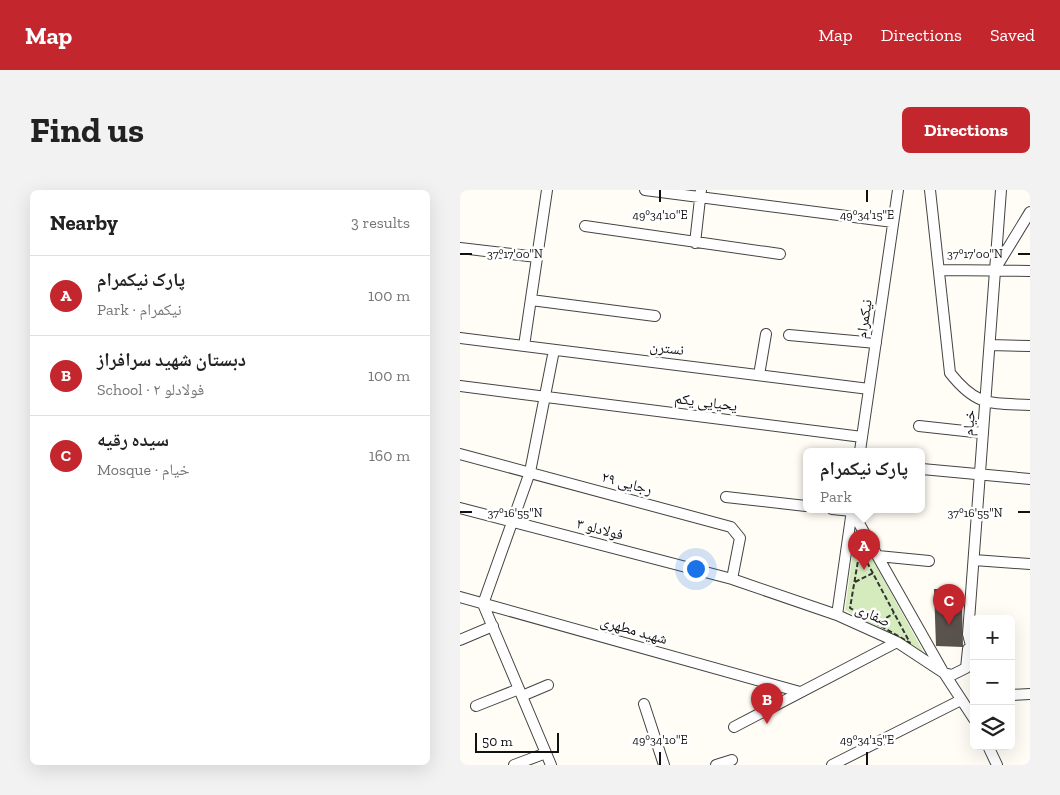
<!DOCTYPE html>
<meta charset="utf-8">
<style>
body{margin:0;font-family:"Zilla Slab","Noto Naskh Arabic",serif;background:#f2f2f2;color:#222}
.controls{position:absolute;right:15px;bottom:15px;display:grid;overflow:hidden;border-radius:8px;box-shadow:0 5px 20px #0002}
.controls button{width:45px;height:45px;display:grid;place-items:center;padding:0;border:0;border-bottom:1px solid #e0e0e0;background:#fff;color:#222;font:25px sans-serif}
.scale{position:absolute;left:15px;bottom:12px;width:84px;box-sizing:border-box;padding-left:5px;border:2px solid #111;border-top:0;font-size:14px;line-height:18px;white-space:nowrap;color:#111;-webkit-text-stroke:4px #fff;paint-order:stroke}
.you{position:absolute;left:235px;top:378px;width:18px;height:18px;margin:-12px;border:4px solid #fff;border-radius:50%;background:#1a73e8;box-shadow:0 0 0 8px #1a73e833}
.badge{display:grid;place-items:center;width:32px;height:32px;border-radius:50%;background:#c4262e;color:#fff;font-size:16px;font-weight:700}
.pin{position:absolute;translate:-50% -41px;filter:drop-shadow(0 1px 2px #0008)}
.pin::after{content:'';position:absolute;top:26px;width:18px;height:15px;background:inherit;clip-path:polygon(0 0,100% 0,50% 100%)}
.popup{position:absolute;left:343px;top:258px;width:122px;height:65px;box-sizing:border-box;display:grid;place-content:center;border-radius:8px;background:#fff;filter:drop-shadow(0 1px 4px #0005);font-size:16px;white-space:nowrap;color:#767676}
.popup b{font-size:19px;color:#222}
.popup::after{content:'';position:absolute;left:50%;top:100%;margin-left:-10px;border:10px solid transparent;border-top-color:#fff}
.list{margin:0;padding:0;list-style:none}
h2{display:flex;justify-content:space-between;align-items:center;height:65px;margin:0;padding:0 20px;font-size:21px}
h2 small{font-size:16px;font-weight:400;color:#767676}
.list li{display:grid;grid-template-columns:32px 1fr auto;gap:15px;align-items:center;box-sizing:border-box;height:80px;padding:0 20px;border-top:1px solid #e0e0e0}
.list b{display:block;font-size:19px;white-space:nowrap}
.list p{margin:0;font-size:16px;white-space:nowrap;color:#767676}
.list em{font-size:16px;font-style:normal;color:#767676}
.icon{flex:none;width:28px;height:28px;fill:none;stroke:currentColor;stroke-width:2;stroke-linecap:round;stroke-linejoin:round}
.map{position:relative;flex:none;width:570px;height:575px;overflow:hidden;border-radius:8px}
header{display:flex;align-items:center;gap:30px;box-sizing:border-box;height:70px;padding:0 25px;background:#c4262e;color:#fff}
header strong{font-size:24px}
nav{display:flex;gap:28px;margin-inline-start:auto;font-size:18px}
.intro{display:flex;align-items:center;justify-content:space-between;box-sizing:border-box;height:120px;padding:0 30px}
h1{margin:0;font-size:35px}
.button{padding:12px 22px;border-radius:8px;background:#c4262e;color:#fff;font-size:18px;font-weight:700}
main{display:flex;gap:30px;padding:0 30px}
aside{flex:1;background:#fff;border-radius:8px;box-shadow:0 5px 20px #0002}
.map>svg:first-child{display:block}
.green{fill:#d5ebbd}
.building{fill:#5a524d}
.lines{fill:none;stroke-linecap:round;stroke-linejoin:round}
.minor-casing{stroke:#444;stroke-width:12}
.path{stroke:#333;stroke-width:2;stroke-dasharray:5 2.5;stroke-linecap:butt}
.minor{stroke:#fff;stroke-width:10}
.ticks{fill:none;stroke:#111;stroke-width:2}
.labels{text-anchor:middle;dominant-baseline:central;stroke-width:5;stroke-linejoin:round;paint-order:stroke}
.street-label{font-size:15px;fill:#111;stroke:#fff}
.ticks-label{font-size:12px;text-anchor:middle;fill:#111;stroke:#fff;stroke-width:5;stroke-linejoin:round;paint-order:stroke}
</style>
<header>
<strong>Map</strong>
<nav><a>Map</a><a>Directions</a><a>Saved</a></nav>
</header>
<div class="intro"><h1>Find us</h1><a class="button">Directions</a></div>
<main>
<aside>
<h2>Nearby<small>3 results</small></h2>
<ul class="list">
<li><span class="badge">A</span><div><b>پارک نیکمرام</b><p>Park · نیکمرام</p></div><em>100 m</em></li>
<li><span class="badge">B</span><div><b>دبستان شهید سرافراز</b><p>School · فولادلو ۲</p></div><em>100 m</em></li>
<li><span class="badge">C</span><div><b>سیده رقیه</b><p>Mosque · خیام</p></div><em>160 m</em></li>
</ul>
</aside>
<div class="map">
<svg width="570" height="575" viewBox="0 0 570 575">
<rect width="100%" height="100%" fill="#fffdf5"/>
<path class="green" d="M396,339L464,463L385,420Z"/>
<path class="building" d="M474,399H487L486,413H502L503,457L476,456Z"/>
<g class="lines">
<g class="minor-casing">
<path id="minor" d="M185,0L433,32
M470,0L490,183C517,217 530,213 570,215
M125,36L320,64
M235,53L241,0
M0,58L77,67
M537,76L570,22
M479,80L570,81
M71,110L195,126
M329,145L416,153
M0,148L409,199
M530,155L570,156
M64,156L87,0
M299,185L306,144
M0,196L402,247
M459,236L523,243
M400,261L438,0
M0,264L271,337L280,348L272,389
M462,279L570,289
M266,307L346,316
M0,318L272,389L377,425L437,452L484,483L514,529
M372,319L392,321L482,480
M418,366L469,371
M514,370L570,374
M0,407L340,502
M377,425L392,320
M0,450L33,436
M514,467L508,444L541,0
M484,483L492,485L506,478L508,459
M551,505L570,504
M62,506L88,495
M184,514L204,575
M16,516L59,499
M274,537L437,452
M528,556L537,575
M54,575L86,563
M91,575L23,414L70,282L94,160
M256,575L272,570
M372,575L501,510"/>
</g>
<path class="path" d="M400,359L450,453L390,418Z
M395,392L413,383
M420,432L434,423"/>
<use href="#minor" class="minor"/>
</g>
<path class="ticks" d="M200,0V12M407,0V12M0,64H12M558,64H570M0,322H12M558,322H570M200,562V575M407,562V575"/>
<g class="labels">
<g class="street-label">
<text transform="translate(404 129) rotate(-82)">نیکمرام</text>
<text transform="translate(207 158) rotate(7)">نسترن</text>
<text transform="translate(246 212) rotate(7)">یحیایی یکم</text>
<text transform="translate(509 233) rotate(-86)">خیام</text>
<text transform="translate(167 293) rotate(15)">رجایی ۲۹</text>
<text transform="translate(140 339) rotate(15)">فولادلو ۳</text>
<text transform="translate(413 425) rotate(24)">صفاری</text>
<text transform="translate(174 440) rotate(16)">شهید مطهری</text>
</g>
</g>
<g class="ticks-label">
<text x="200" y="29">49°34'10"E</text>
<text x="407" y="29">49°34'15"E</text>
<text x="55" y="68">37°17'00"N</text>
<text x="515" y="68">37°17'00"N</text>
<text x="55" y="327">37°16'55"N</text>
<text x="515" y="327">37°16'55"N</text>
<text x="200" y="554">49°34'10"E</text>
<text x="407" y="554">49°34'15"E</text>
</g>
</svg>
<div class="controls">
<button>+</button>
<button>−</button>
<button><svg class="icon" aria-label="layers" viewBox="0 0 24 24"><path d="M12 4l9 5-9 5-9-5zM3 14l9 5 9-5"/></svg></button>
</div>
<div class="scale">50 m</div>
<div class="you"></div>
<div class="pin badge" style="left:404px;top:380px">A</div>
<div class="popup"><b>پارک نیکمرام</b>Park</div>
<div class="pin badge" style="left:307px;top:534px">B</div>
<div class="pin badge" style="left:489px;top:435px">C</div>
</div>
</main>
